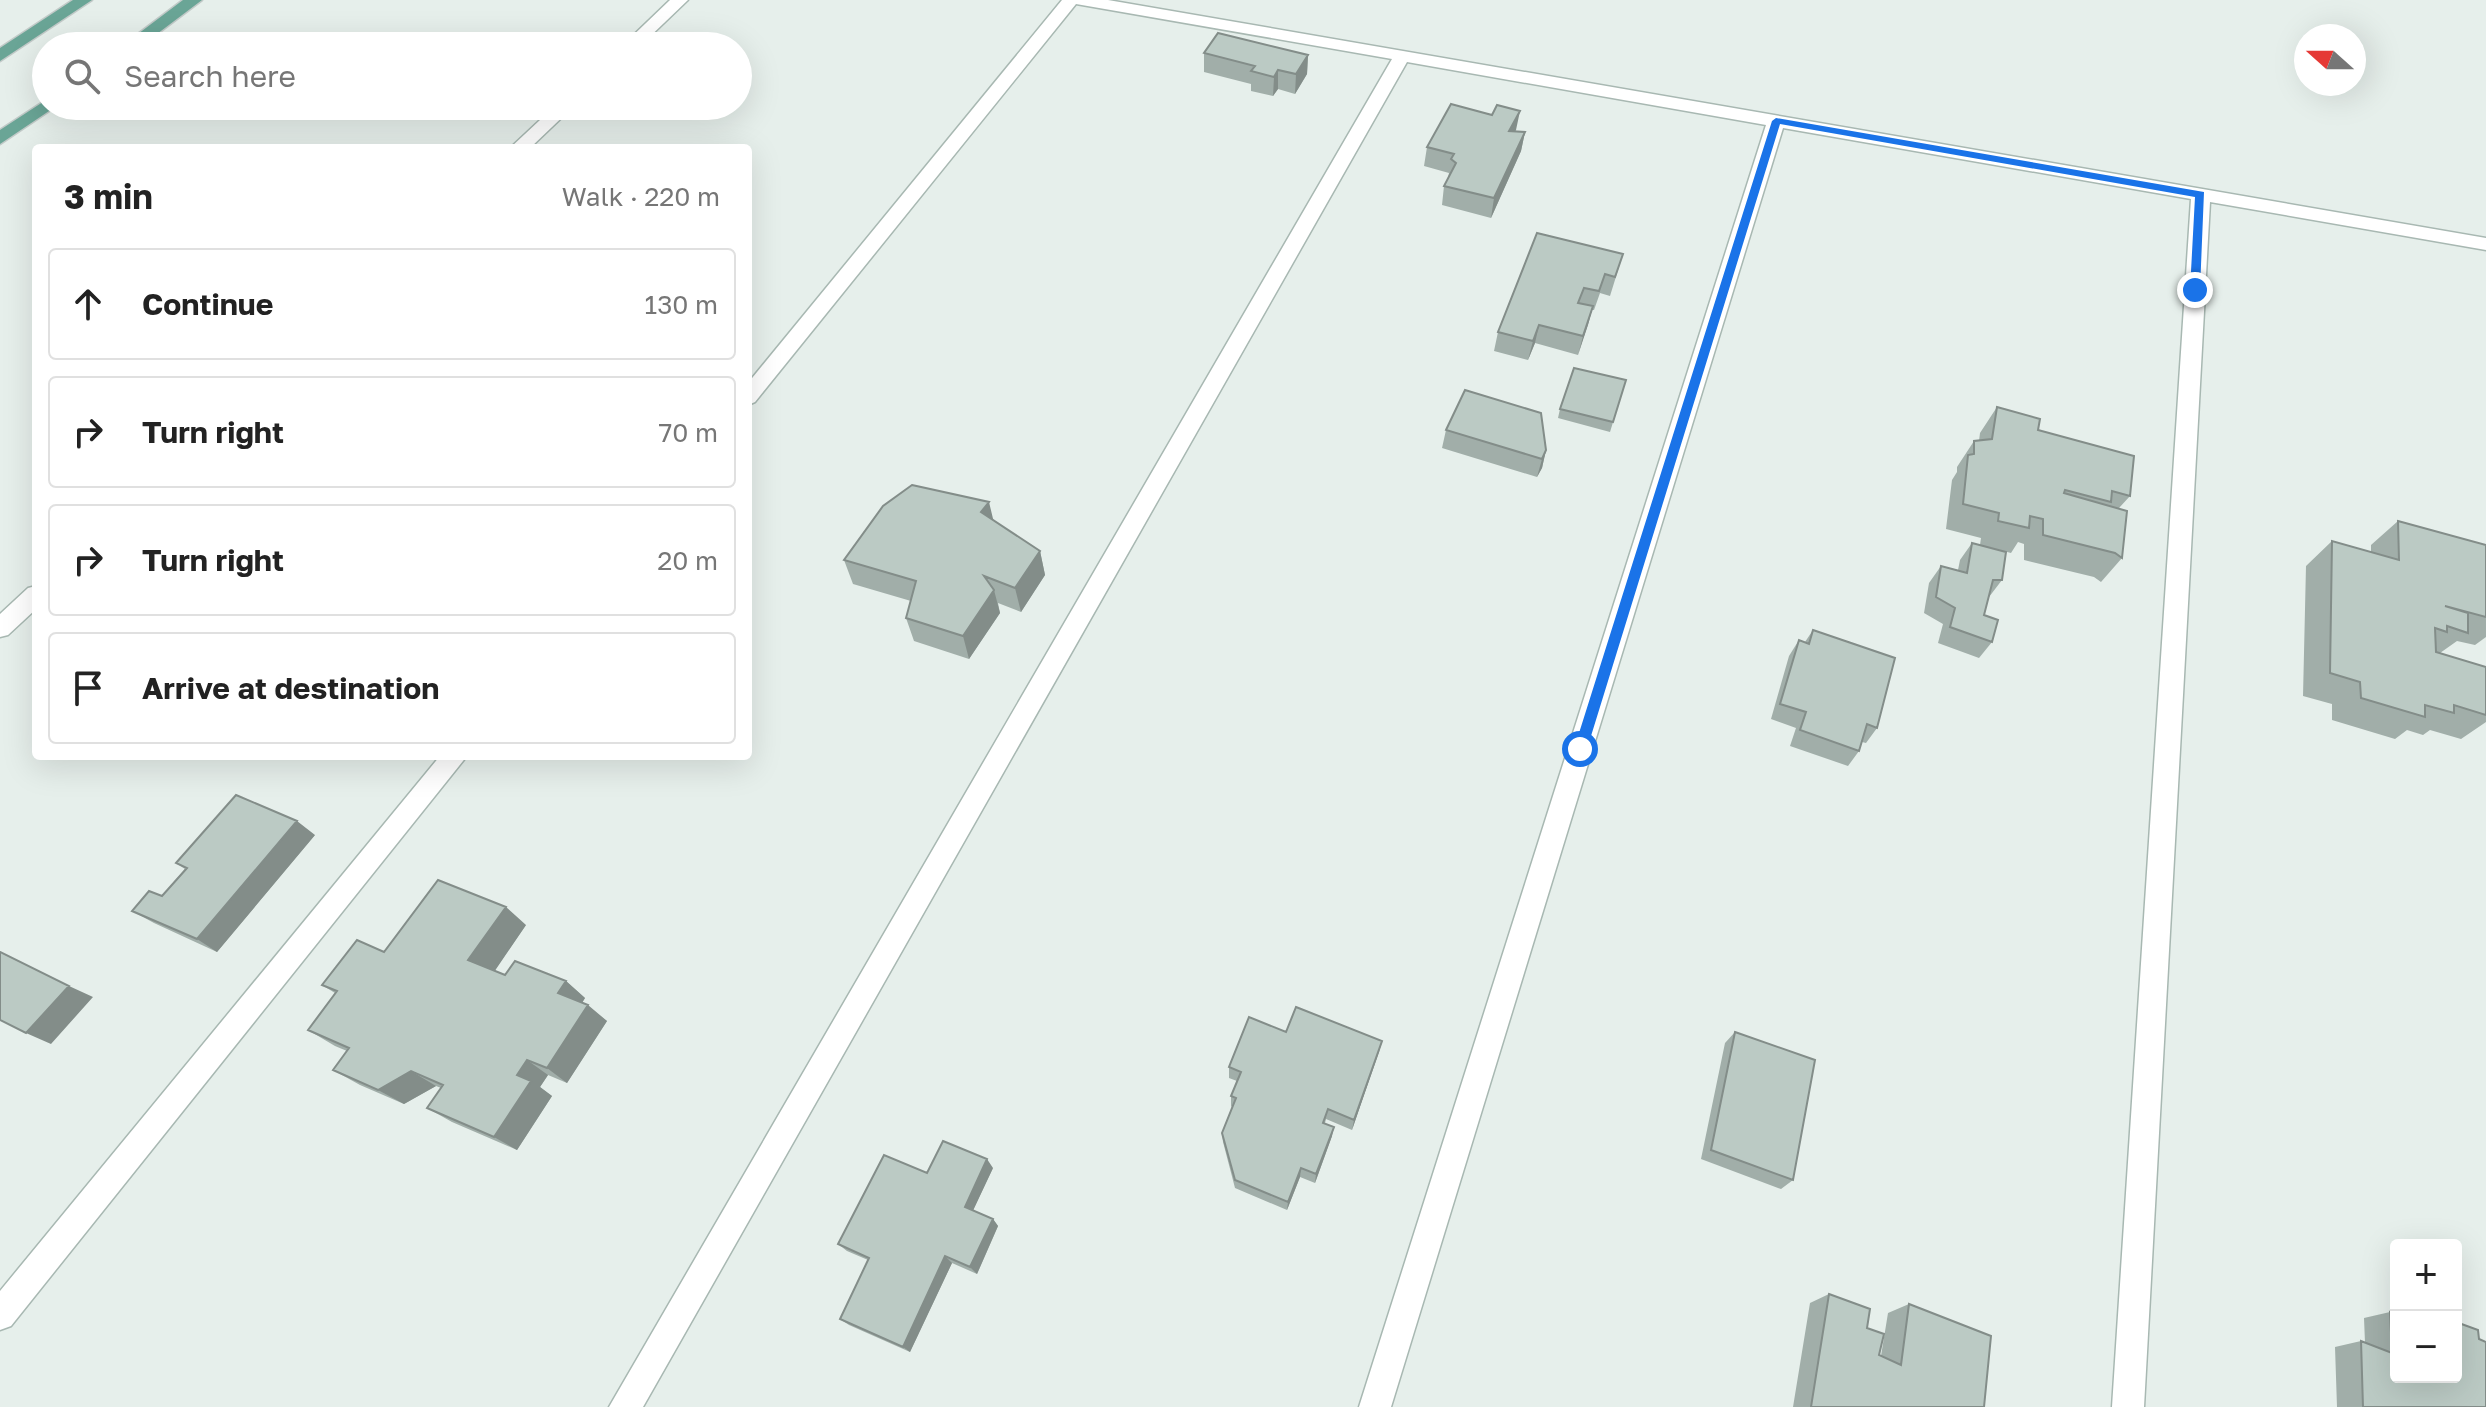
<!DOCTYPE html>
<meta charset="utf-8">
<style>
body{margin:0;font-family:"Golos Text",sans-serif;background:#f2f2f2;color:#222}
.controls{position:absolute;right:24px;bottom:24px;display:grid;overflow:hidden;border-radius:8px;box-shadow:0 8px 32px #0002}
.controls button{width:72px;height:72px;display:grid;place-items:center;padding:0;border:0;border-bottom:2px solid #e0e0e0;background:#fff;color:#222;font:40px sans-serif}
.compass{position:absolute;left:2294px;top:24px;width:72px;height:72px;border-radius:50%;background:#fff;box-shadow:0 8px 32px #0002;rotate:291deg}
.stop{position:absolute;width:24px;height:24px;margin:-18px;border:6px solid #1a73e8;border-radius:50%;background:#fff}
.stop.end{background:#1a73e8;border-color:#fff;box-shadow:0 2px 8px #0008}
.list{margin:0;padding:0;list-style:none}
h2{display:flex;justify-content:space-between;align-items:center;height:104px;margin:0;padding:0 32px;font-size:34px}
h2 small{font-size:26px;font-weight:400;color:#767676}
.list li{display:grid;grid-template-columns:52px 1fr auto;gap:24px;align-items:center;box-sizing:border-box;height:112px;margin:0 16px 16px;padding:0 16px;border:2px solid #e0e0e0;border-radius:8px}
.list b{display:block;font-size:30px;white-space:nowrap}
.list em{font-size:26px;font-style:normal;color:#767676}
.icon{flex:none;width:44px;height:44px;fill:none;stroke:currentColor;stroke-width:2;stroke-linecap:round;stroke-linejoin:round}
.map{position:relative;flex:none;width:2486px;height:1407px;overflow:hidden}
.search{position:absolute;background:#fff;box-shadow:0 8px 32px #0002;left:32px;top:32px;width:720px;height:88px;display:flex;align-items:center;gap:20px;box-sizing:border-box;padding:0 28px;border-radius:44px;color:#767676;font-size:30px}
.panel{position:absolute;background:#fff;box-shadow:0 8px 32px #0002;left:32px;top:144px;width:720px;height:616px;border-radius:8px}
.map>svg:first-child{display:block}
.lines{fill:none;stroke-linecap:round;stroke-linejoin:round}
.minor-casing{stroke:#a8b8b2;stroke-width:3}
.major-casing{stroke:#c2cac8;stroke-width:3}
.minor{fill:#fff;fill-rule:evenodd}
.major{fill:#6aa596;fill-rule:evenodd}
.wall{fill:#a1aea9}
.shaded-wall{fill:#838d89}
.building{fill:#bbcac4;stroke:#838d89;stroke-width:2}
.route{fill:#1a73e8}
</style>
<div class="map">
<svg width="2486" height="1407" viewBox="0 0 2486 1407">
<rect width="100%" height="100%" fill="#e6efeb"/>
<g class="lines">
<g class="minor-casing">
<path id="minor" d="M670,0H688L640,46H622Z
M1062,0H1108L2486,238V250L2210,202L2144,1407H2112L2191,199L1783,128L1391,1407H1359L1766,125L1407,62L643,1407H609L1392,59L1076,4L755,402L748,405V383Z
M555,106H574L530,148H510Z
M36,586V609L8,635L0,637V614L28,588Z
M440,756H467L11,1326L0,1330V1291Z"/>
</g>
<g class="major-casing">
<path id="major" d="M73,0H92L0,61V48Z
M183,0H202L141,46H122Z
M46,100V106H54L52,109L0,144V130Z"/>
</g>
<use href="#minor" class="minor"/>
<use href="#major" class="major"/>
</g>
<path class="wall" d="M1204,53L1308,55L1307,74L1295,94L1278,89L1273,96L1251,91V84L1204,72Z
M1515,131L1525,132L1521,151L1491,218L1442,205L1444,186L1448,178L1449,173L1424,166L1427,147Z
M1623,254L1610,296L1600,293L1594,310H1592L1578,355L1535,343L1528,360L1494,351L1498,332Z
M1626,380L1610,432L1558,418L1560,409Z
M1997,407L2038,430L2130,496L2119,508L2122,558L2101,582L2094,577L2024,560V544L2018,542L2011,553L1988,547L2002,580L1989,597L1984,615L1992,642L1979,658L1938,643L1943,624L1924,613L1929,583L1941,566L1958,570L1960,560L1972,543L1980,545L1981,538L1946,529L1952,480L1957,472V467L1974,441H1979L1980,433Z
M1446,430L1546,450L1542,468L1537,477L1442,448Z
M993,520L1040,551L1045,575L1021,612L998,603L1000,613L969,659L914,641L906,618L911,601L853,584L844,560Z
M2398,521L2486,545V637L2475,645L2457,641L2440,653L2486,667V722L2461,739L2430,730L2423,735L2407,730L2395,739L2332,720V704L2303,696L2306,566L2332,541L2371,552V545Z
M1813,630L1877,728L1866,743L1862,742L1859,751L1848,766L1790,746L1796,728L1771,719L1789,656L1799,640L1805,642Z
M315,835L217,952L154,923L132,911L162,896L185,869L176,863Z
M526,925L494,971L505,975L566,981L585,998L582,1003L607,1021L567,1083L548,1075L540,1087L552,1096L517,1150L452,1122L427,1108L441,1088L436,1086L404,1104L360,1085L333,1070L347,1051L335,1046L308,1030L335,993L322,985Z
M1286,1032L1382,1041L1352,1130L1326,1119L1325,1123L1332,1136L1315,1183L1300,1177L1287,1210L1235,1188L1223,1142L1222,1133L1232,1107L1231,1106V1096L1237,1081L1229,1078V1067Z
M1735,1032L1793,1180L1781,1189L1701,1159L1725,1043Z
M993,1168L973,1210L993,1219L998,1226L977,1274L952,1263L910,1352L849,1325L840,1319L868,1260L847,1251L838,1244Z
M1829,1294L1867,1328L1879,1355L1881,1356L1888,1313L1909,1304L1984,1407H1793L1810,1303Z
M2390,1312L2486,1407H2337L2335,1347L2361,1341L2365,1343L2364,1318Z"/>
<path class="shaded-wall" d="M1308,55L1307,74L1295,94L1296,74Z
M1278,70V89L1273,96L1274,77Z
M1520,111L1516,130L1506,150L1509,131Z
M1525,132L1521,151L1491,218L1494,198Z
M1593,306L1588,325L1578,355L1583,336Z
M1539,325L1535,343L1528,360L1533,341Z
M1546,450L1542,468L1537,477L1542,459Z
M989,502L995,527L981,512Z
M1040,551L1045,575L1021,612L1015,588Z
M994,590L1000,613L969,659L963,636Z
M297,821L315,835L217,952L197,939Z
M506,907L526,925L490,978L468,960Z
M566,981L585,998L578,1009L558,993Z
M69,986L93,997L51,1044L26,1033Z
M588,1005L607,1021L567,1083L547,1068Z
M1382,1041L1379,1052L1352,1130L1354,1120Z
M527,1060L548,1075L540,1087L552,1096L517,1150L494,1137L517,1075Z
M411,1071L436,1086L404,1104L378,1090Z
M1334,1127L1332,1136L1315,1183L1316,1174Z
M987,1159L993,1168L971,1215L965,1207Z
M1301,1168L1300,1177L1287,1210L1288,1202Z
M993,1219L998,1226L977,1274L970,1267Z
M945,1256L952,1263L910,1352L903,1347Z"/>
<path class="building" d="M1218,33L1308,55L1296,74L1278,70L1274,77L1251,71L1255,66L1204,53Z
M1451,104L1492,115L1497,105L1520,111L1509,131L1525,132L1494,198L1444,186L1456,163L1451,159L1454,154L1427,147Z
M1537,233L1623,254L1615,277L1605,274L1599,291L1584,288L1578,303L1593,306L1583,336L1539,325L1533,341L1498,332Z
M1574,368L1626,380L1613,422L1560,409Z
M1465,390L1541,413L1546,450L1542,459L1446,430Z
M1997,407L2040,419L2038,430L2134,456L2130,496L2112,491L2111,502L2065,490L2064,493L2127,511L2122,558L2115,553L2043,535V519L2030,516L2029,528L1998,521L1999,513L1963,504L1968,455L1974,454V441L1992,439Z
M912,485L989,502L981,512L1040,551L1015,588L984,576L994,590L963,636L906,618L916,581L844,560L883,506Z
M2398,521L2486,545V617L2445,606L2468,613V633L2447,626V632L2435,628L2436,652L2486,667V715L2454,705V713L2425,705V717L2361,698L2360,682L2330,673L2332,541L2399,560Z
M1972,543L2006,552L2002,580H1993L1984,615L1998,620L1992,642L1950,627L1955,608L1936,597L1941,566L1967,573Z
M1813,630L1895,658L1877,728L1867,724L1859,751L1800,730L1806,712L1780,704L1799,640L1809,644Z
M236,795L297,821L197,939L132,911L149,891L162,896L187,868L176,863Z
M438,880L506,907L468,960L505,975L515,961L566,981L558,993L588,1005L547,1068L527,1060L517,1075L531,1081L494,1137L427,1108L443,1085L411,1071L378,1090L333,1070L349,1048L308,1030L337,991L322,985L357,940L384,952Z
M0,952L69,986L26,1033L0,1020Z
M1296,1007L1382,1041L1354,1120L1328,1109L1323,1123L1334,1127L1316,1174L1301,1168L1288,1202L1235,1180L1222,1133L1236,1098L1231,1096L1241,1072L1229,1067L1249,1017L1286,1032Z
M1735,1032L1815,1060L1793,1180L1711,1150Z
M943,1141L987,1159L965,1207L993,1219L970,1267L945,1256L903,1347L840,1319L869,1258L838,1244L884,1155L927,1173Z
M1829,1294L1870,1309L1867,1328L1884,1334L1879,1355L1901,1365L1909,1304L1991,1336L1984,1407H1811Z
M2390,1312L2396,1314V1377H2456V1322L2478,1330L2479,1339L2486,1342V1407H2363L2361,1341L2392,1353Z"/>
<path class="route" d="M1776,118L2204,192L2200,290L2195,294L2190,290L2195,197L1780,124L1587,749L1580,755L1574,749L1772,121Z"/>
</svg>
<div class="controls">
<button>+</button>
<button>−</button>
</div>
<svg class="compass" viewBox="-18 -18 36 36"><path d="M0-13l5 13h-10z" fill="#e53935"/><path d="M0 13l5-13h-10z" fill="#767676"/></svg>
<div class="stop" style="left:1580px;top:749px"></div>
<div class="stop end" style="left:2195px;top:290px"></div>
<div class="search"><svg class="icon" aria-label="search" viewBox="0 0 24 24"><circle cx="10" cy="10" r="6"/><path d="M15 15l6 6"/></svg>Search here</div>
<section class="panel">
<h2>3 min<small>Walk · 220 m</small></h2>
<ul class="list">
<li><svg class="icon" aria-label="ahead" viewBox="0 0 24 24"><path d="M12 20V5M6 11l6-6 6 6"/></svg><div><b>Continue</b></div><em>130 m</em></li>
<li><svg class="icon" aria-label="right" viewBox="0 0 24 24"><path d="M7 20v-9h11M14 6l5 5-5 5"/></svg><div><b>Turn right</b></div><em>70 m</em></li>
<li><svg class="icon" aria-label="right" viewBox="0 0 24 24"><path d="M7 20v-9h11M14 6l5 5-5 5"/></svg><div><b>Turn right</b></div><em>20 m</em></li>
<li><svg class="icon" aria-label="arrive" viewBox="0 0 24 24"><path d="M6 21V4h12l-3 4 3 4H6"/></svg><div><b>Arrive at destination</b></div></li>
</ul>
</section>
</div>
